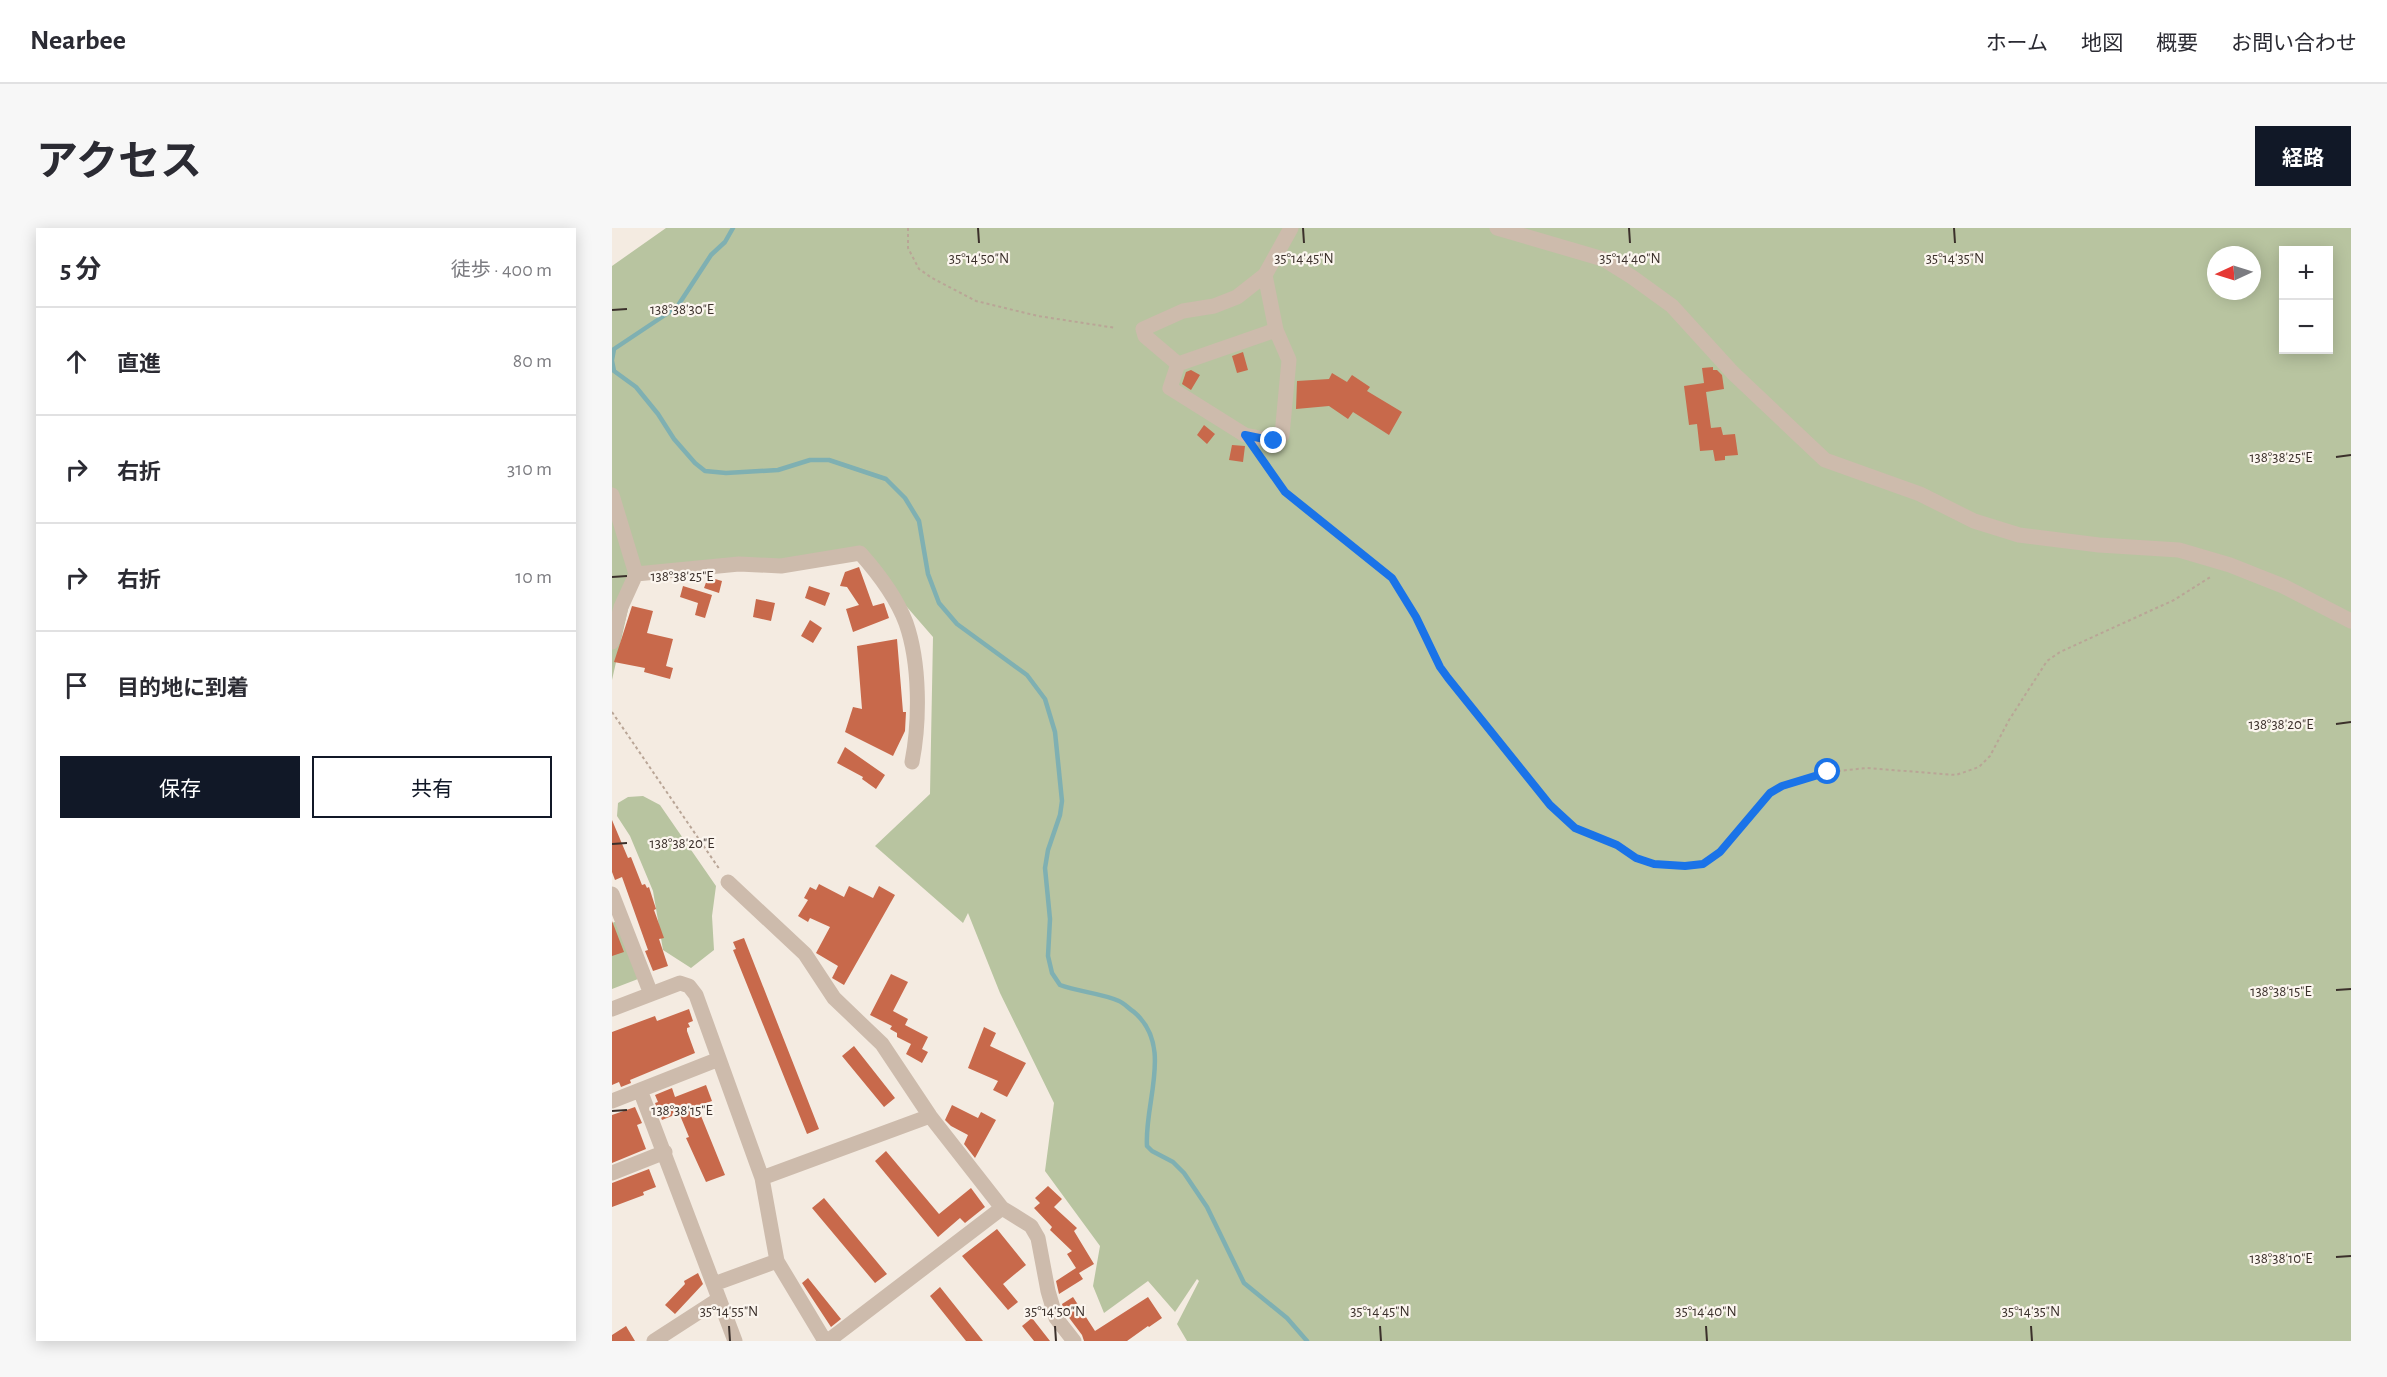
<!DOCTYPE html>
<html lang="ja">
<meta charset="utf-8">
<style>
body{margin:0;font-family:"Alegreya Sans","Noto Sans JP",sans-serif;background:#f7f7f7;color:#2b2b33}
.controls{position:absolute;right:18px;top:18px;display:grid;overflow:hidden;border-radius:0px;box-shadow:0 3px 15px #0003}
.controls button{width:54px;height:54px;display:grid;place-items:center;padding:0;border:0;border-bottom:2px solid #e1e1e2;background:#fff;color:#2b2b33;font:30px sans-serif}
.compass{position:absolute;left:1595px;top:18px;width:54px;height:54px;border-radius:50%;background:#fff;box-shadow:0 3px 15px #0003;rotate:266deg}
.stop{position:absolute;width:18px;height:18px;margin:-14px;border:4px solid #1a73e8;border-radius:50%;background:#fff}
.stop.end{background:#1a73e8;border-color:#fff;box-shadow:0 2px 6px #0008}
.list{margin:0;padding:0;list-style:none}
h2{display:flex;justify-content:space-between;align-items:center;height:78px;margin:0;padding:0 24px;font-size:26px}
h2 small{font-size:20px;font-weight:400;color:#7c7c81}
.list li{display:grid;grid-template-columns:39px 1fr auto;gap:18px;align-items:center;box-sizing:border-box;height:108px;padding:0 24px;border-top:2px solid #e1e1e2}
.list b{display:block;font-size:22px;white-space:nowrap}
.list em{font-size:20px;font-style:normal;color:#7c7c81}
.actions{display:flex;gap:12px;padding:18px 24px}
.actions a{flex:1;padding:14px 0;border:2px solid #111827;border-radius:0px;text-align:center;font-size:21px;color:#111827}
.actions .main{background:#111827;color:#fff}
.icon{flex:none;width:33px;height:33px;fill:none;stroke:currentColor;stroke-width:2;stroke-linecap:round;stroke-linejoin:round}
.map{position:relative;flex:none;width:1739px;height:1113px;overflow:hidden;border-radius:0px}
header{display:flex;align-items:center;gap:36px;box-sizing:border-box;height:84px;padding:0 30px;background:#fff;border-bottom:2px solid #e1e1e2}
header strong{font-size:28px}
nav{display:flex;gap:33px;margin-inline-start:auto;font-size:21px}
.intro{display:flex;align-items:center;justify-content:space-between;box-sizing:border-box;height:144px;padding:0 36px}
h1{margin:0;font-size:42px}
.button{padding:15px 27px;border-radius:0px;background:#111827;color:#fff;font-size:21px;font-weight:700}
main{display:flex;gap:36px;padding:0 36px}
aside{flex:1;background:#fff;border-radius:0px;box-shadow:0 3px 15px #0003}
.map>svg:first-child{display:block}
.green{fill:#b8c4a0;fill-rule:evenodd}
.lines{fill:none;stroke-linecap:round;stroke-linejoin:round}
.stream{stroke:#7fb0b2;stroke-width:4.5}
.building{fill:#c8694b}
.path{stroke:#b9a596;stroke-width:2;stroke-dasharray:3 3;stroke-linecap:butt}
.minor{stroke:#cdbbac;stroke-width:15}
.route{stroke:#1a73e8;stroke-width:8}
.ticks{fill:none;stroke:#3b302b;stroke-width:2}
.ticks-label{font-size:15px;text-anchor:middle;fill:#3b302b;stroke:#fbf5ee;stroke-width:4.5;stroke-linejoin:round;paint-order:stroke}
</style>
<header>
<strong>Nearbee</strong>
<nav><a>ホーム</a><a>地図</a><a>概要</a><a>お問い合わせ</a></nav>
</header>
<div class="intro"><h1>アクセス</h1><a class="button">経路</a></div>
<main>
<aside>
<h2>5 分<small>徒歩 · 400 m</small></h2>
<ul class="list">
<li><svg class="icon" aria-label="ahead" viewBox="0 0 24 24"><path d="M12 20V5M6 11l6-6 6 6"/></svg><div><b>直進</b></div><em>80 m</em></li>
<li><svg class="icon" aria-label="right" viewBox="0 0 24 24"><path d="M7 20v-9h11M14 6l5 5-5 5"/></svg><div><b>右折</b></div><em>310 m</em></li>
<li><svg class="icon" aria-label="right" viewBox="0 0 24 24"><path d="M7 20v-9h11M14 6l5 5-5 5"/></svg><div><b>右折</b></div><em>10 m</em></li>
<li><svg class="icon" aria-label="arrive" viewBox="0 0 24 24"><path d="M6 21V4h12l-3 4 3 4H6"/></svg><div><b>目的地に到着</b></div></li>
</ul>
<div class="actions"><a class="main">保存</a><a>共有</a></div>
</aside>
<div class="map">
<svg width="1739" height="1113" viewBox="0 0 1739 1113">
<rect width="100%" height="100%" fill="#f4ebe1"/>
<path class="green" d="M54,0H1739V1113H575L565,1096L587,1053L585,1051L563,1084L536,1053L492,1085L481,1058L488,1018L433,943L442,875L388,765L356,685L351,695L263,618L318,566L321,409L248,325L24,346L0,452V38ZM1672,22H1716V122H1672ZM1604,27H1640V63H1604Z
M31,568L48,577L104,658L100,688L102,722L79,740L51,722L41,663L18,608L5,588L6,575L16,569Z
M8,692L26,751L0,761V695Z"/>
<g class="lines">
<path class="stream" d="M0,132L2,121L65,79L99,27L113,14L121,0
M0,133L2,143L24,159L46,186L62,211L83,235L93,243L114,245L166,242L198,232H217L274,251L293,270L307,293L316,346L327,375L345,396L415,447L433,471L443,504L450,573L448,587L436,622L433,640L438,691L436,728L440,745L448,757C467,764 489,765 507,773C512,775 517,781 522,784C562,818 532,874 535,918L540,923L561,934L572,945L595,979L632,1055L675,1090L695,1113"/>
</g>
<path class="building" d="M631,124L636,142L625,145L620,128Z
M1101,139V142H1105L1110,147L1112,161L1094,164L1099,200L1109,199L1111,207L1123,206L1126,227L1113,228V232L1103,233L1101,222L1088,223L1085,196L1077,197L1072,158L1092,155L1090,140Z
M579,142L588,147L579,162L570,156L574,144Z
M720,145L735,154L740,147L758,159L755,163L790,184L777,207L741,184L736,191L717,178L684,181L685,153L717,151Z
M592,197L603,206L595,216L585,207Z
M620,217L633,218L631,234L617,232Z
M247,339L261,378L272,375L277,390L241,404L234,381L247,377L235,359L228,358L233,344Z
M96,349L110,353L107,365L92,360Z
M71,358L100,367L93,390L83,387L86,375L68,369Z
M197,358L218,365L213,378L193,370Z
M144,371L163,375L159,393L141,389Z
M20,378L41,383L35,405L61,411L54,438L61,440L58,451L32,444L33,440L2,434Z
M198,392L210,400L201,415L189,408Z
M285,411L291,484H294L293,503L281,528L233,504L241,479L250,481L245,418Z
M233,519L273,547L264,561L250,551L251,549L225,535Z
M0,592L16,630L19,629L30,657L33,656L35,660L37,659L44,681L42,682L52,710L47,711L56,738L41,743L33,723L36,722L10,649L3,652L0,644Z
M207,656L232,669L237,658L261,670L267,658L283,667L232,757L220,750L226,738L204,725L218,699L198,690L196,694L186,688L196,672L192,670L198,659L204,662Z
M0,693L12,724L0,728Z
M132,710L207,901L195,906L121,722L124,721L121,714Z
M279,746L296,754L281,783L296,791L293,797L316,809L310,821L316,824L310,835L294,826L299,816L285,809V805L278,801L280,798L258,787Z
M77,781L81,793L76,795L78,799L75,800V803L83,825L18,852L19,855L9,859L7,854L0,857V804L43,788L45,793Z
M372,799L384,805L378,818L414,835L395,869L381,862L386,853L356,840Z
M242,818L283,870L272,879L230,828Z
M94,857L100,873L85,878L113,947L94,954L74,910L77,909L67,885L50,892L43,875L46,874L43,867L60,860L63,869Z
M340,877L366,890L369,884L384,892L363,930L352,916L356,907L339,898L333,892Z
M23,879L30,895L25,897L34,921L0,935V887Z
M274,923L327,986L359,960L373,979L353,995L348,990L326,1009L263,933Z
M37,941L44,959L31,964L32,967L0,979V955Z
M436,958L450,971L442,979L465,1000L462,1003L482,1036L467,1045L471,1051L447,1066L444,1053L464,1040L455,1026L460,1023L438,1002L440,999L422,980L428,975L423,970Z
M212,970L275,1046L263,1055L200,980Z
M385,1001L414,1037L391,1056L406,1074L396,1082L350,1028Z
M86,1045L91,1056L63,1086L53,1077L73,1056L72,1053Z
M196,1050L229,1091L219,1099L190,1055Z
M328,1059L371,1113H354L318,1068Z
M461,1069L483,1103L536,1069L550,1090L537,1099L536,1098L515,1113H472L470,1107L452,1083L450,1076Z
M420,1090L438,1113H422L410,1098Z
M14,1098L23,1113H0V1107Z"/>
<g class="lines">
<path class="path" d="M296,0V20L307,41L320,50L364,73L426,88L504,100
M645,224L673,264L780,350L804,389L828,439L938,577L963,600L1005,617L1024,630L1042,636L1073,638L1091,635L1108,624L1158,565L1170,558L1196,548L1216,544L1255,540L1344,547L1367,539L1378,528L1397,492L1435,433L1448,424L1562,372L1600,348
M0,484L108,642"/>
<path class="minor" d="M885,0L991,31L1020,49L1060,78L1121,145L1213,232L1308,266L1362,293L1407,307L1487,317L1567,322L1618,337L1671,358L1739,393
M664,102L566,136L558,160L633,207L662,213L670,207L677,132L664,102L653,47L679,0
M566,136L533,108L531,101L571,83L602,78L625,69L653,47
M0,267L24,346L9,379L0,414
M24,346L127,336L169,338L248,325C265,344 285,371 294,395C308,435 308,493 300,534
M116,654L193,726L222,770L270,816L318,888L390,980L419,998L426,1010L436,1063L444,1090L462,1113
M0,666L39,766
M0,781L68,755L77,758L84,767L150,950L165,1033L213,1113
M28,862L123,1113
M0,873L107,831
M0,945L53,924
M150,950L318,888
M102,1056L165,1033
M42,1113L107,1071
M216,1113L390,980"/>
</g>
<g class="lines">
<path class="route" d="M662,213L633,207L673,264L780,350L804,389L828,439L836,450L938,577L963,600L1005,617L1024,630L1042,636L1073,638L1091,636L1108,624L1158,565L1170,558L1216,544"/>
</g>
<path class="ticks" d="M366,0L367,15M691,0L692,15M1017,0L1018,15M1342,0L1343,15M0,82L15,81M1724,229L1739,227M0,349L15,348M1724,496L1739,494M0,616L15,615M1724,762L1739,761M0,883L15,882M1724,1029L1739,1028M117,1098L118,1113M443,1098L444,1113M768,1098L769,1113M1094,1098L1095,1113M1419,1098L1420,1113"/>
<g class="ticks-label">
<text x="367" y="35">35°14'50"N</text>
<text x="692" y="35">35°14'45"N</text>
<text x="1018" y="35">35°14'40"N</text>
<text x="1343" y="35">35°14'35"N</text>
<text x="70" y="86">138°38'30"E</text>
<text x="1669" y="234">138°38'25"E</text>
<text x="70" y="353">138°38'25"E</text>
<text x="1669" y="501">138°38'20"E</text>
<text x="70" y="620">138°38'20"E</text>
<text x="1669" y="768">138°38'15"E</text>
<text x="70" y="887">138°38'15"E</text>
<text x="1669" y="1035">138°38'10"E</text>
<text x="117" y="1088">35°14'55"N</text>
<text x="443" y="1088">35°14'50"N</text>
<text x="768" y="1088">35°14'45"N</text>
<text x="1094" y="1088">35°14'40"N</text>
<text x="1419" y="1088">35°14'35"N</text>
</g>
</svg>
<div class="controls">
<button>+</button>
<button>−</button>
</div>
<svg class="compass" viewBox="-18 -18 36 36"><path d="M0-13l5 13h-10z" fill="#e53935"/><path d="M0 13l5-13h-10z" fill="#7c7c81"/></svg>
<div class="stop" style="left:1216px;top:544px"></div>
<div class="stop end" style="left:662px;top:213px"></div>
</div>
</main>
